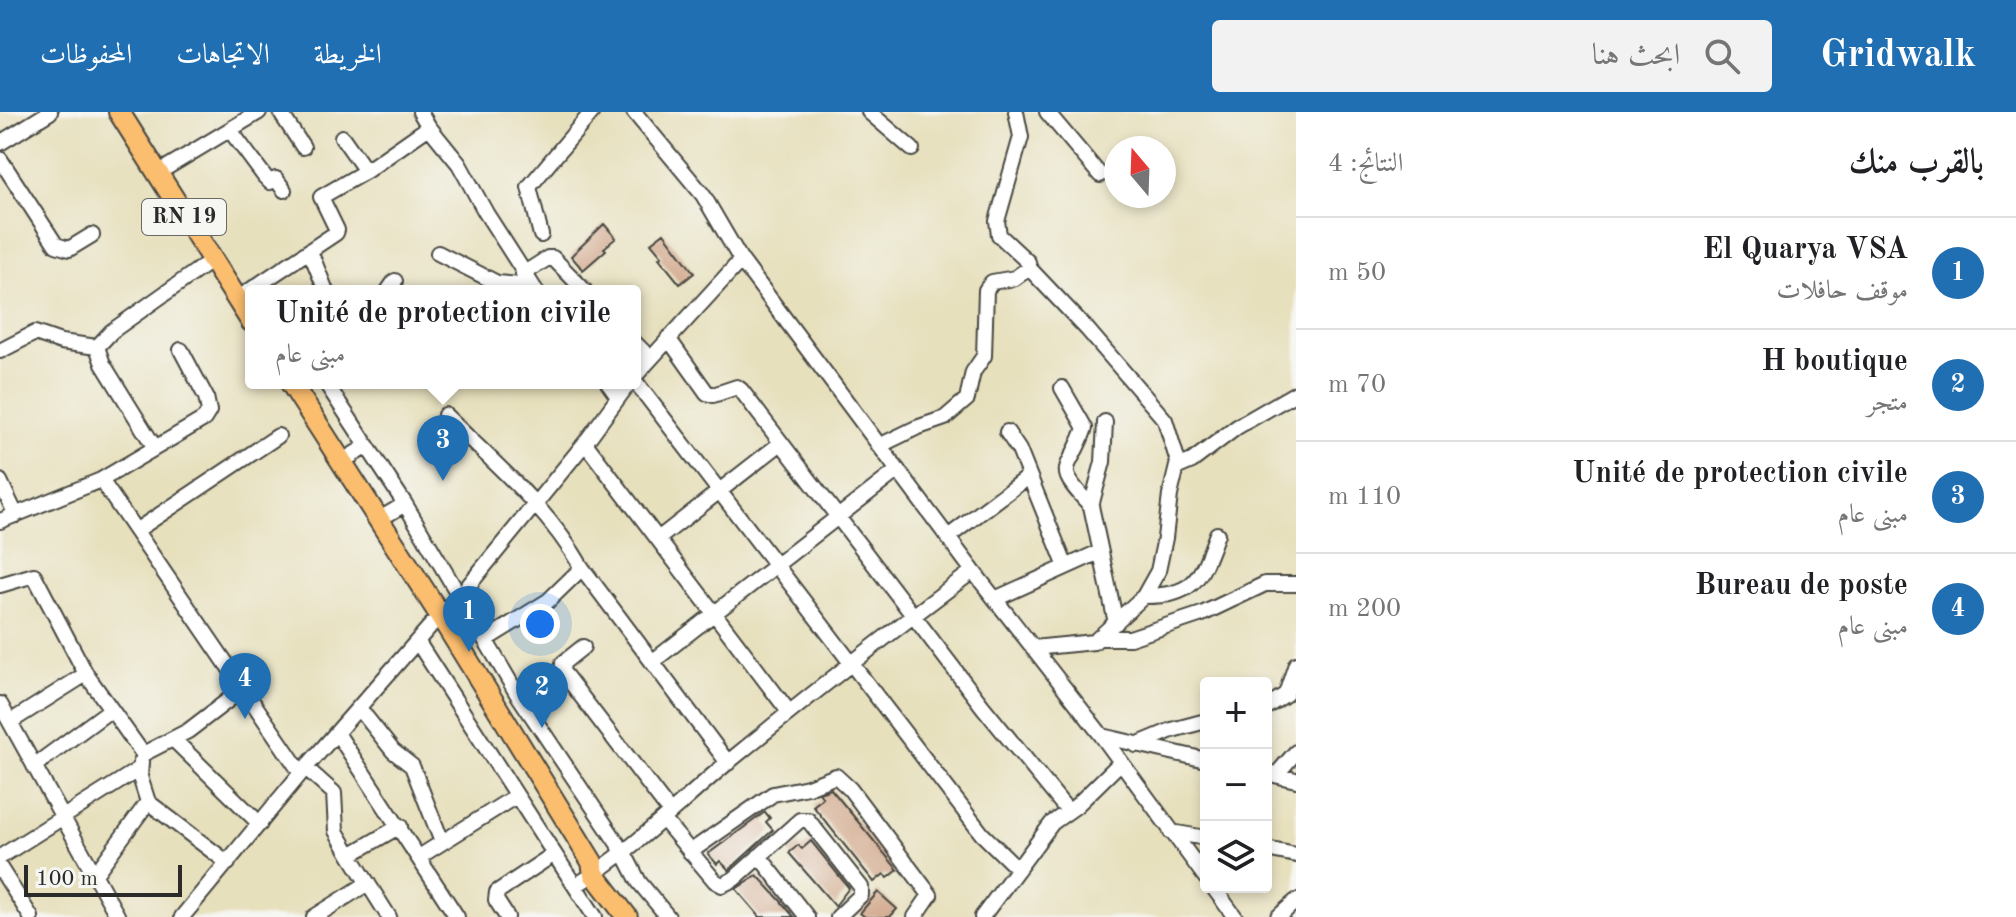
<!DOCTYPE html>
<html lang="ar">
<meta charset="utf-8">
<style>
body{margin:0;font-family:"Old Standard TT",Amiri,serif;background:#f2f2f2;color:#202124;direction:rtl}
.controls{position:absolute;right:24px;bottom:24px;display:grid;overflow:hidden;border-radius:8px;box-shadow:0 4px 12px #0003}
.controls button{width:72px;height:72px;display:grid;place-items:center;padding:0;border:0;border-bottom:2px solid #e0e0e0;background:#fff;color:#202124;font:40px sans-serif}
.compass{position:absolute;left:1104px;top:24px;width:72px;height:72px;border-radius:50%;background:#fff;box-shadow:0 4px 12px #0003;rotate:341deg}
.scale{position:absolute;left:24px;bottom:20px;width:158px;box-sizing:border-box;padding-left:8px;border:4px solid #2b2b2b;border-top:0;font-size:22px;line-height:28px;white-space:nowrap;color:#2b2b2b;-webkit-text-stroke:6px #f6f6f2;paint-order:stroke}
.you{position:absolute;left:540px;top:512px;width:28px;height:28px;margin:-20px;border:6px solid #fff;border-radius:50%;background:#1a73e8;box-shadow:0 0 0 12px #1a73e833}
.badge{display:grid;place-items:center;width:52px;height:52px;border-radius:50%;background:#1f6fb2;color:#fff;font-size:26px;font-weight:700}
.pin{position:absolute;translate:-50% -66px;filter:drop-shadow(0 2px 4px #0008)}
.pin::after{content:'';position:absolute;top:42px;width:28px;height:24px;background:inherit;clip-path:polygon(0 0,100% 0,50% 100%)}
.popup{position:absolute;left:245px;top:173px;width:396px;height:104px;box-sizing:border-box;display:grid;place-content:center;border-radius:8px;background:#fff;filter:drop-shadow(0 2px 6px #0005);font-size:26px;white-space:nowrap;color:#757577}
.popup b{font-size:30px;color:#202124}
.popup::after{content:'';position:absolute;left:50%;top:100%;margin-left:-16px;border:16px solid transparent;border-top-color:#fff}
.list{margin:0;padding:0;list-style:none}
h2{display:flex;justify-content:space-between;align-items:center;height:104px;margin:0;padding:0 32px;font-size:34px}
h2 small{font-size:26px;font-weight:400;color:#757577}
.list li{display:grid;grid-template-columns:52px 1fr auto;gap:24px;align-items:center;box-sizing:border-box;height:112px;padding:0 32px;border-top:2px solid #e0e0e0}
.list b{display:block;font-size:30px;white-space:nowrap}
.list p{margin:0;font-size:26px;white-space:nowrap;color:#757577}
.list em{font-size:26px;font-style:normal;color:#757577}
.icon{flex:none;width:44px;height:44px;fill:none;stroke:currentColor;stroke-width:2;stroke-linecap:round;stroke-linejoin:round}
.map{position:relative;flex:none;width:1296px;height:805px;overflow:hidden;direction:ltr}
header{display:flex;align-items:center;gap:48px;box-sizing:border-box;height:112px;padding:0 40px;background:#1f6fb2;color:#fff}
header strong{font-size:38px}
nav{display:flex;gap:44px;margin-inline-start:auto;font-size:28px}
.search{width:560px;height:72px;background:#f2f2f2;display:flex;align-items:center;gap:20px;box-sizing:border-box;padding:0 28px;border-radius:8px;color:#757577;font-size:30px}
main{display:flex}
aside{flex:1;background:#fff}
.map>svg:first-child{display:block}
.building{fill:#cc9c7c}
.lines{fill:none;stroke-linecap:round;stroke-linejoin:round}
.minor-casing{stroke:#474641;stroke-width:18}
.highway-casing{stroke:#474641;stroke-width:24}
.minor{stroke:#fff;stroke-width:14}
.highway{stroke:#fbbd6e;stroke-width:20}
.labels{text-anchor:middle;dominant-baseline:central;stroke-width:7;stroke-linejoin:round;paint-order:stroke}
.shield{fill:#f6f6f2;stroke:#686867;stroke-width:2}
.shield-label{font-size:22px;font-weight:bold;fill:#2b2b2b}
</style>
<header>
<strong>Gridwalk</strong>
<div class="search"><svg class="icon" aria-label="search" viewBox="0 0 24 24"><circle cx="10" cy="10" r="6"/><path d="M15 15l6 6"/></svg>ابحث هنا</div>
<nav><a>الخريطة</a><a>الاتجاهات</a><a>المحفوظات</a></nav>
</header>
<main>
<aside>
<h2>بالقرب منك<small>النتائج: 4</small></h2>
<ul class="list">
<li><span class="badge">1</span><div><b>El Quarya VSA</b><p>موقف حافلات</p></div><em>50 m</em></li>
<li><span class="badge">2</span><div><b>H boutique</b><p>متجر</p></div><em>70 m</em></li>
<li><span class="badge">3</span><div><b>Unité de protection civile</b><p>مبنى عام</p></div><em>110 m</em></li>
<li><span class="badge">4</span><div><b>Bureau de poste</b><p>مبنى عام</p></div><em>200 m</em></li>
</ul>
</aside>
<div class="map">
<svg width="1296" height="805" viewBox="0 0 1296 805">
<rect width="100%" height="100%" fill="#f6f6f2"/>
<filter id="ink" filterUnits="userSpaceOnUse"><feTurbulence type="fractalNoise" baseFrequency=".0125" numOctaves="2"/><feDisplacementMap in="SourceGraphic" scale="16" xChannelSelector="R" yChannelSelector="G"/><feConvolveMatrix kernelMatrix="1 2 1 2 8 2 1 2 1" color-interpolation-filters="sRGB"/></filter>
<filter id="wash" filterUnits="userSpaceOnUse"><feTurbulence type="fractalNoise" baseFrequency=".006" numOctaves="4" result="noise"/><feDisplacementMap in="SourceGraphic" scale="32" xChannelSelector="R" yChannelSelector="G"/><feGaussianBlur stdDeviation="1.8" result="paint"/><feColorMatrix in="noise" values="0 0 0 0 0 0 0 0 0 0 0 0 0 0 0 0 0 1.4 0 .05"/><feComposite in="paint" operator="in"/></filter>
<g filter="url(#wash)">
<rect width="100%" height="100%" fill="#e7e0bd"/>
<g id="blocks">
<path class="building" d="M604,112L616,126L604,136L606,138L583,158L571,144Z
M664,121L694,161L680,172L659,146L662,144L651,131Z
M831,677L898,758L888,766L884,762L874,770L813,694L823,686L819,681Z
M765,700L770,706L766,710L773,718L729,758L720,749L717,752L708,742Z
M811,729L849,776L835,794L789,741L798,733L802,737Z
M757,763L780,788L794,805H760L736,777Z
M878,780L897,797L890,805H865L860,801Z"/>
</g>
</g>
<g filter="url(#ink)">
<use href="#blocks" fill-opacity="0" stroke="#474641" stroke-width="2"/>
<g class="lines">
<g class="minor-casing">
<path id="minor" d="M280,0L303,35
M634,0L703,83L741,148L635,264
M869,0L912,37
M1047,0L1100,63
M429,15L459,52L486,101L536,179
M230,18L265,65L270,70L276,67L284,78
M342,25L366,59
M0,31L50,0
M0,47L56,133L69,137L92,123
M156,62L259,0
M541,123L529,75L592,0
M310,139L326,179
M438,141L497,171L532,174
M741,148L973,459L1102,624L1206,648
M1029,156L1087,217L1165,308L1178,350L1170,383L1165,426L1158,459L1144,484L1094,530L1033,536
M523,162L548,146H553L585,179
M388,179L395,169
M237,187L336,121L337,118L321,85L366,59L429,15L420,0
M668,226L707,281L713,283L737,275L741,278L983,595L1068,699
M635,231L650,246
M0,239L35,221L61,230L97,235
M635,269L982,722L1018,757
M326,271L405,392L516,580L624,741L639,770L668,805
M608,271L618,285
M1062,276L1085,316C1069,362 1051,352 1091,394
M445,303C494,351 548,396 582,456
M1105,310L1103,350L1091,394L1116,511
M1007,320L1019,338L1066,455
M585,331L789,600
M879,334L916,316L945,306L967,287L973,260L984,244L986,178L992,170L1015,166L1029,156L1028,150L999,123L997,109L1021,25L1016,0
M155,336L103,252L97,235L112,219L212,148
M341,350L367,334
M1178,355L1192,349L1237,315L1296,281
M101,368L301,661
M0,369L16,403
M378,408L405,392
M0,409L101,368L204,307L209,299L206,285L181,238
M137,418L278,324
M948,425L1029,364
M658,427L781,331
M0,473L34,463L86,562
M1144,484C1197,484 1200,466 1217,422
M995,487L1099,440
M1100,526H1130L1202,502L1265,472H1296
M485,528L548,489L582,456L728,651
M417,529L575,774
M583,535L563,551L562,559L670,700
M652,550L898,358
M0,592L118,805
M1266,595L1286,582L1296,552
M359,596L393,639L412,654L442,730
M10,610L86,562L143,642L188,619L243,577
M337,621L457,805
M1102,624L1206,766
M173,627L260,712
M1136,633L1172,618L1206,609
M34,654L110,598
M306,656L334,681L336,719L350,743
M1266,661L1296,668
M1276,663L1296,640
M148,690L228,751
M663,707L715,769L722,773L734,767L800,708H808L861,775V783L838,805
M1171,720L1206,726
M1266,737L1296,743
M690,740L773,682L808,675L836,664L850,677L930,783L915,805
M759,744L807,805
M0,745L139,657
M419,745L516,684
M0,756L31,805
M96,761L148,690L140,665L141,650
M1213,775L1235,805
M182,805L301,661L440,503L460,484L585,331L629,271
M314,805L368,771
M389,805L350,743L400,714
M507,805L496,788L497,780L554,742
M595,805L575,774C631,740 677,693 727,651C809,584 889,521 973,459
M982,805L1052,711L1076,694L1120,651
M1278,805L1296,789"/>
</g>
<g class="highway-casing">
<path id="highway" d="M119,0L251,209
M291,271L440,503L592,750L594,762L627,805"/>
</g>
<use href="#minor" class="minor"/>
<use href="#highway" class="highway"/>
</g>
</g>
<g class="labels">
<rect class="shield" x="142" y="87" width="84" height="36" rx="6"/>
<g class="shield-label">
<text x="184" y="105">RN 19</text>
</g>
</g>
</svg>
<div class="controls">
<button>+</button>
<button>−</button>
<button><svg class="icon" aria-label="layers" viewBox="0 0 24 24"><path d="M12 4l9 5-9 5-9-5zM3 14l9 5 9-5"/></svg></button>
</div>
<svg class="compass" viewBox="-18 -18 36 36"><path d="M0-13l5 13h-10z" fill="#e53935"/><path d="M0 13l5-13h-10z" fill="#757577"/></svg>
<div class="scale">100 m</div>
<div class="you"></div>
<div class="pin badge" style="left:469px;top:540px">1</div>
<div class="pin badge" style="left:542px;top:616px">2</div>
<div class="pin badge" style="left:443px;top:369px">3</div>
<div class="popup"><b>Unité de protection civile</b>مبنى عام</div>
<div class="pin badge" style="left:245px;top:607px">4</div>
</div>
</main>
